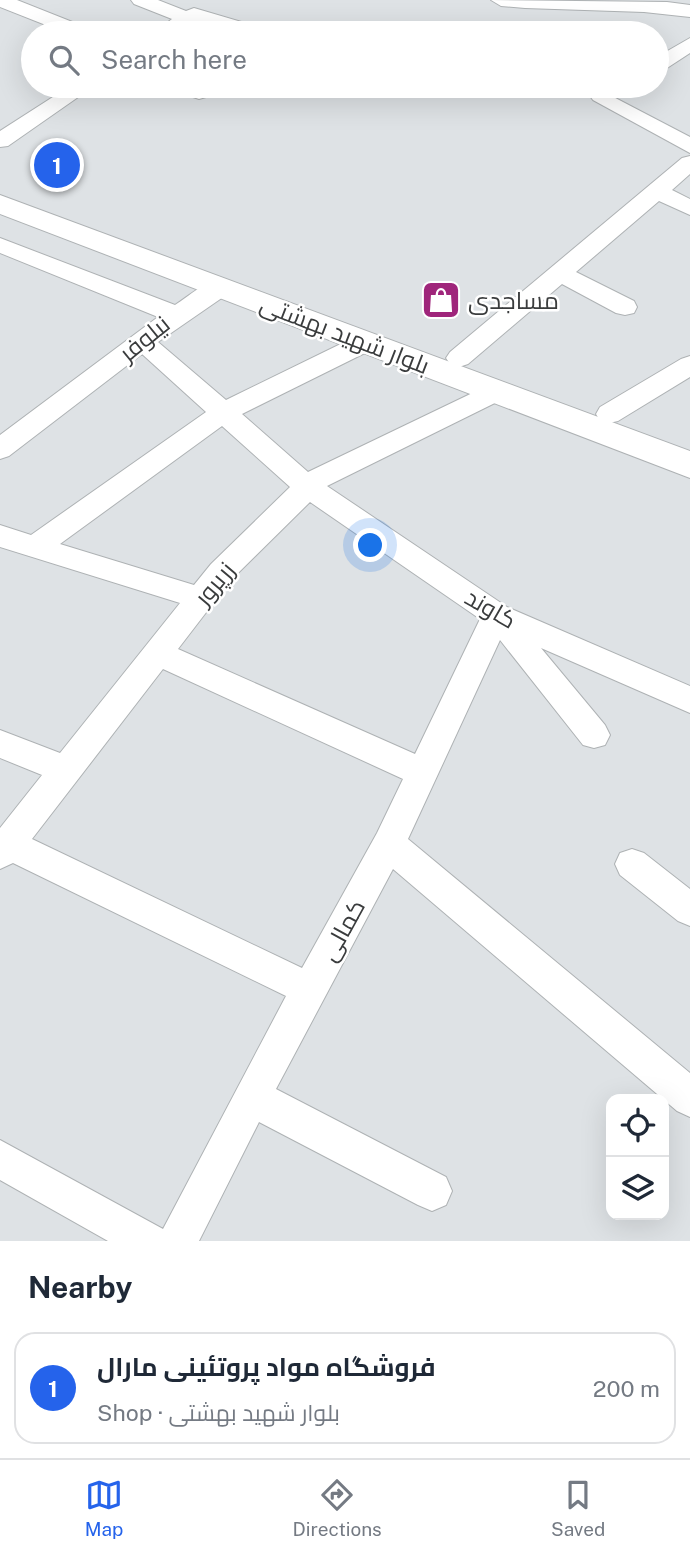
<!DOCTYPE html>
<meta charset="utf-8">
<style>
body{margin:0;font-family:"Public Sans",Cairo,sans-serif;background:#f2f2f3;color:#1f2937}
.controls{position:absolute;right:21px;bottom:21px;display:grid;overflow:hidden;border-radius:14px;box-shadow:0 7px 28px #0002}
.controls button{width:63px;height:63px;display:grid;place-items:center;padding:0;border:0;border-bottom:2px solid #e0e1e3;background:#fff;color:#1f2937;font:35px sans-serif}
.you{position:absolute;left:371px;top:546px;width:24px;height:24px;margin:-18px;border:5px solid #fff;border-radius:50%;background:#1a73e8;box-shadow:0 0 0 10px #1a73e833}
.badge{display:grid;place-items:center;width:46px;height:46px;border-radius:50%;background:#2563eb;color:#fff;font-size:23px;font-weight:700}
.pin{position:absolute;translate:-50% -50%;border:4px solid #fff;box-shadow:0 2px 7px #0006}
.list{margin:0;padding:0;list-style:none}
h2{display:flex;justify-content:space-between;align-items:center;height:91px;margin:0;padding:0 28px;font-size:30px}
h2 small{font-size:23px;font-weight:400;color:#747a83}
.list li{display:grid;grid-template-columns:46px 1fr auto;gap:21px;align-items:center;box-sizing:border-box;height:112px;margin:0 14px 14px;padding:0 14px;border:2px solid #e0e1e3;border-radius:21px}
.list b{display:block;font-size:26px;white-space:nowrap}
.list p{margin:0;font-size:23px;white-space:nowrap;color:#747a83}
.list em{font-size:23px;font-style:normal;color:#747a83}
.icon{flex:none;width:38px;height:38px;fill:none;stroke:currentColor;stroke-width:2;stroke-linecap:round;stroke-linejoin:round}
.map{position:relative;flex:none;width:690px;height:1241px;overflow:hidden}
.search{position:absolute;background:#fff;box-shadow:0 7px 28px #0002;left:21px;right:21px;top:21px;height:77px;display:flex;align-items:center;gap:18px;box-sizing:border-box;padding:0 24px;border-radius:38px;color:#747a83;font-size:26px}
.sheet{height:217px;background:#fff}
nav{display:flex;justify-content:space-around;align-items:center;box-sizing:border-box;height:98px;border-top:2px solid #e0e1e3;background:#fff;font-size:19px;color:#747a83}
nav a{display:grid;justify-items:center;gap:4px}
nav .on{color:#2563eb}
.map>svg:first-child{display:block}
.lines{fill:none;stroke-linecap:round;stroke-linejoin:round}
.minor-casing{stroke:#aeb2b4;stroke-width:2}
.major-casing{stroke:#aeb2b4;stroke-width:2}
.minor{fill:#fff;fill-rule:evenodd}
.major{fill:#fff;fill-rule:evenodd}
.labels{text-anchor:middle;dominant-baseline:central;stroke-width:5;stroke-linejoin:round;paint-order:stroke}
.poi-label{font-size:24px;fill:#3a3c3d;stroke:#fff;text-anchor:start}
.street-label{font-size:24px;fill:#3a3c3d;stroke:#fff}
</style>
<div class="map">
<svg width="690" height="1241" viewBox="0 0 690 1241">
<rect width="100%" height="100%" fill="#dee2e5"/>
<g class="lines">
<g class="minor-casing">
<path id="minor" d="M0,0H17L90,29L93,33H66L0,7Z
M131,0H158L186,11L194,8L265,29L268,33H238L196,21L177,33H154L172,19L134,4Z
M491,0L667,2L690,5V17L644,12L525,8L501,6Z
M690,38V53L664,70L657,72V57Z
M70,86H94L8,146L0,147V131Z
M169,86H198L209,93L206,97L199,99L172,90Z
M600,90L690,137V153L593,100L590,96L593,92Z
M690,156V174L672,190L690,199V215L659,201L576,272L634,301L637,307L634,313L625,315L616,313L562,284L468,364L459,367L450,364L446,358L450,352L682,158Z
M0,238L175,305C191,295 209,276 229,281L232,287L229,293L158,342L226,400L357,336L366,334L375,336L379,342L375,348L242,414L308,472L487,386L496,383L505,386L509,392L505,398L327,486L507,607L690,686V713L541,648L605,725L610,735L605,745L594,748L583,745L500,640L408,839L690,1073V1117L677,1111L393,869L276,1089L446,1177L452,1191L446,1205L432,1211L418,1205L259,1122L199,1241H108L0,1180V1140L163,1229L286,996L13,863L0,869V828L42,775L0,758V730L60,753L180,603L0,547V525L31,535L206,412L142,354L9,456L0,459V435L158,317L0,253ZM222,426L290,487L211,564L194,585L60,544ZM310,502L480,619L415,754L178,649L231,580ZM163,669L403,779L377,833L302,968L32,839Z
M690,356V377L618,421L609,423L600,421L596,414L600,407L681,359Z
M632,849L644,853L690,889V926L678,921L620,875L615,864L620,853Z"/>
</g>
<g class="major-casing">
<path id="major" d="M0,195L690,451V478L0,214Z"/>
</g>
<use href="#minor" class="minor"/>
<use href="#major" class="major"/>
</g>
<defs>
<g id="shop-square" transform="scale(2.0125)"><rect x="-9" y="-9" width="18" height="18" rx="4" fill="#9f257b" stroke="#fff"/><path d="M-5-2.5h2.3a2.7 3.5 0 0 1 5.4 0H5L5.5 6h-11ZM-1.5-2.5h3a1.5 2.3 0 0 0-3 0Z" fill="#fff"/></g>
</defs>
<g fill-rule="evenodd">
<use href="#shop-square" x="441" y="300"/>
</g>
<g class="labels">
<g class="poi-label">
<text x="468" y="300">مساجدی</text>
</g>
<g class="street-label">
<text transform="translate(345 334) rotate(21)">بلوار شهید بهشتی</text>
<text transform="translate(144 338) rotate(-39)">نیلوفر</text>
<text transform="translate(214 583) rotate(-50)">زرپرور</text>
<text transform="translate(491 608) rotate(30)">کاوند</text>
<text transform="translate(342 930) rotate(-61)">کمالی</text>
</g>
</g>
</svg>
<div class="controls">
<button><svg class="icon" aria-label="locate" viewBox="0 0 24 24"><circle cx="12" cy="12" r="6"/><path d="M12 2v4M12 18v4M2 12h4M18 12h4"/></svg></button>
<button><svg class="icon" aria-label="layers" viewBox="0 0 24 24"><path d="M12 4l9 5-9 5-9-5zM3 14l9 5 9-5"/></svg></button>
</div>
<div class="you"></div>
<div class="pin badge" style="left:57px;top:165px">1</div>
<div class="search"><svg class="icon" aria-label="search" viewBox="0 0 24 24"><circle cx="10" cy="10" r="6"/><path d="M15 15l6 6"/></svg>Search here</div>
</div>
<section class="sheet">
<h2>Nearby<small></small></h2>
<ul class="list">
<li><span class="badge">1</span><div><b>فروشگاه مواد پروتئینی مارال</b><p>Shop · بلوار شهید بهشتی</p></div><em>200 m</em></li>
</ul>
</section>
<nav>
<a class="on"><svg class="icon" aria-label="map" viewBox="0 0 24 24"><path d="M3 6l6-2 6 2 6-2v14l-6 2-6-2-6 2zM9 4v14M15 6v14"/></svg>Map</a>
<a><svg class="icon" aria-label="directions" viewBox="0 0 24 24"><path d="M12 3l9 9-9 9-9-9zM9 14v-3h6M13 9l2 2-2 2"/></svg>Directions</a>
<a><svg class="icon" aria-label="saved" viewBox="0 0 24 24"><path d="M7 4h10v16l-5-4-5 4z"/></svg>Saved</a>
</nav>
